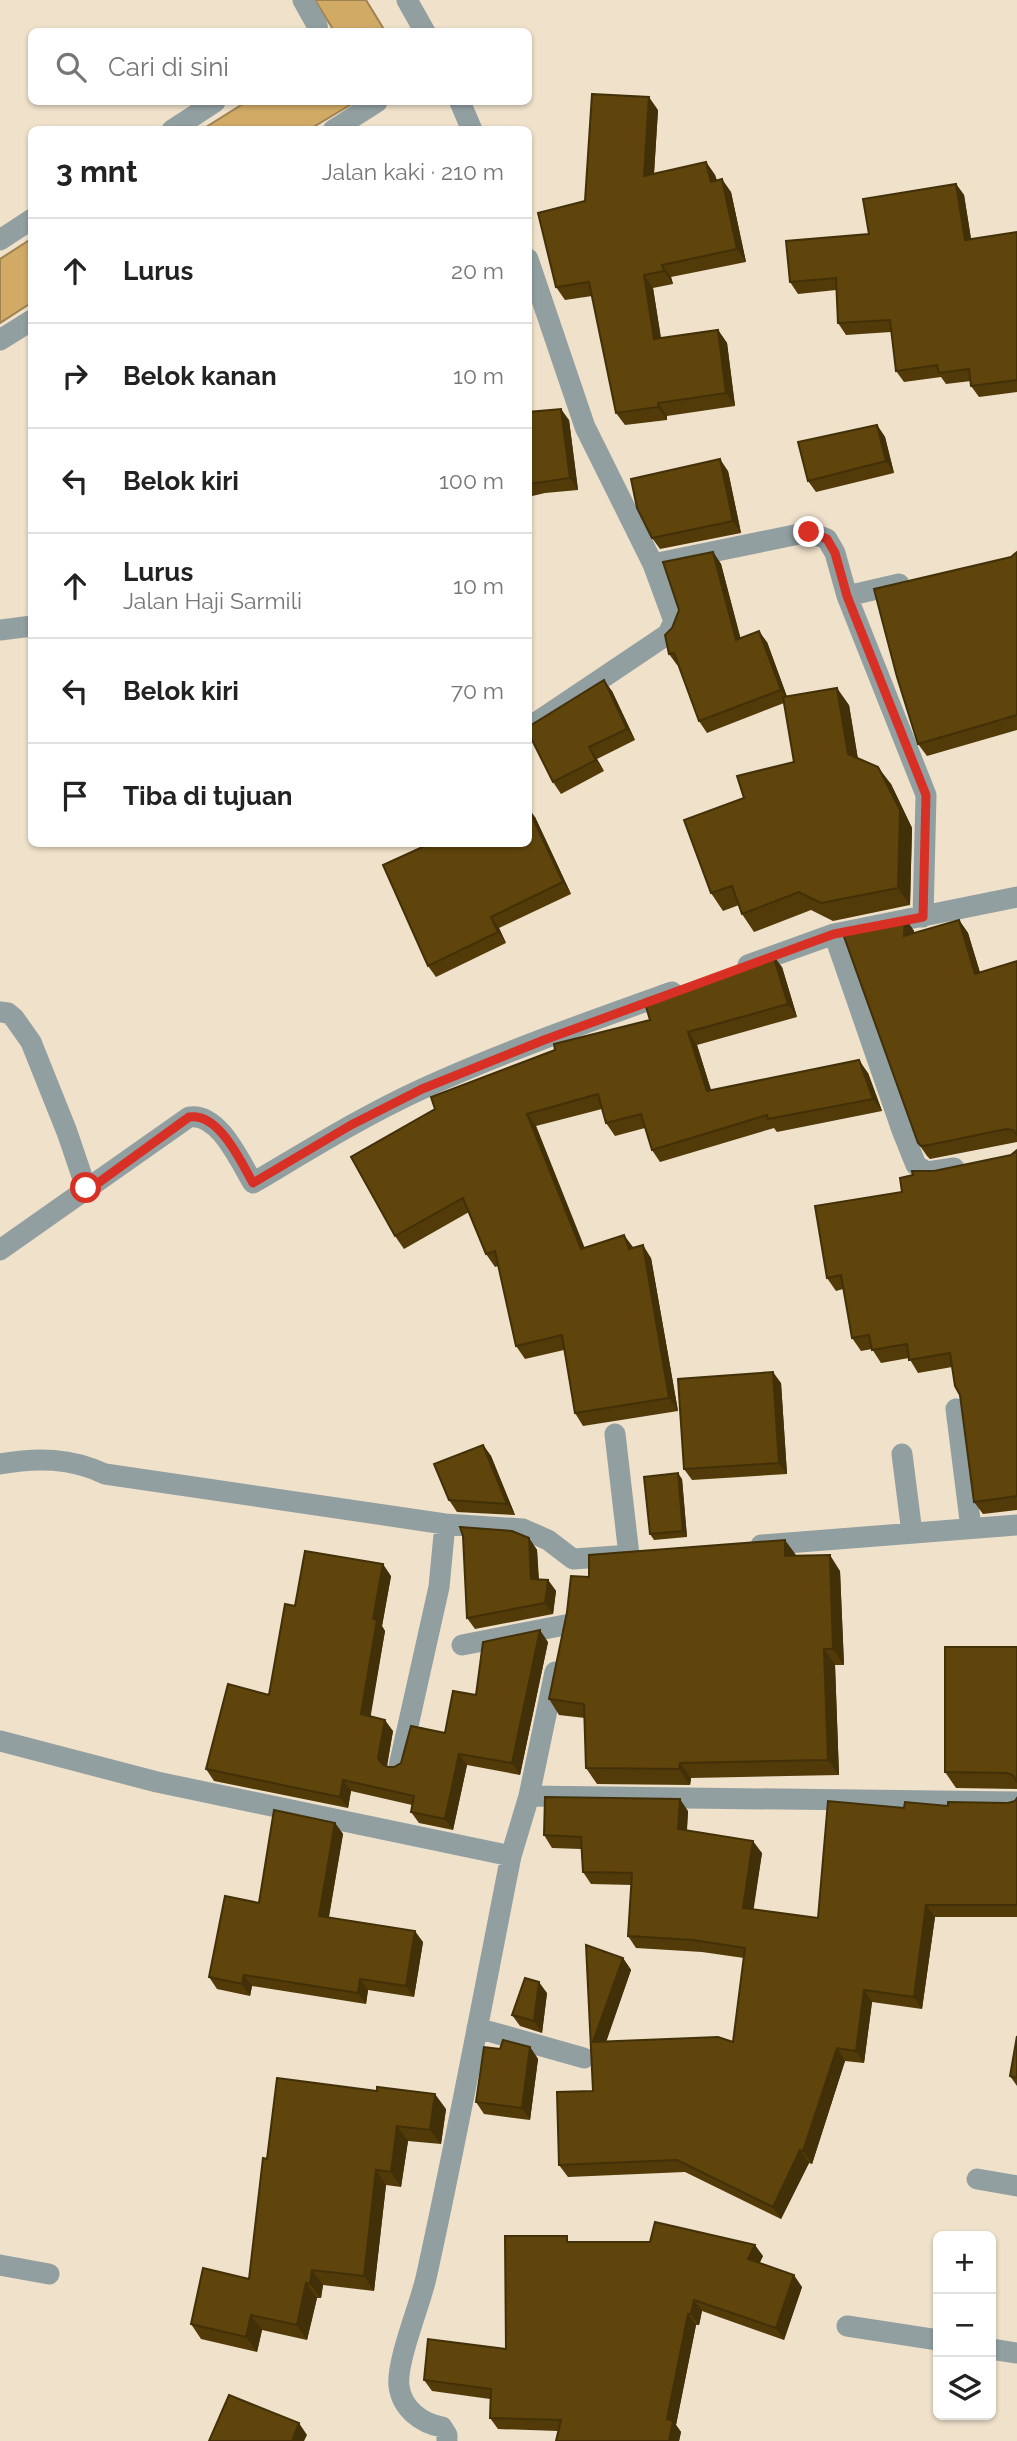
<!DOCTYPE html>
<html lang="id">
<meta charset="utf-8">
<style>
body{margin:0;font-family:Raleway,sans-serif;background:#f6f6f6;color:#222}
.controls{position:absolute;right:21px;bottom:21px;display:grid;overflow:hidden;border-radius:10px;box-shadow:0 2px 5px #0004}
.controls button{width:63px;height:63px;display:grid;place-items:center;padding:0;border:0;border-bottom:2px solid #e0e0e0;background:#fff;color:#222;font:35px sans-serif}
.stop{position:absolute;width:21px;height:21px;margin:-16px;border:5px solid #d93025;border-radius:50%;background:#fff}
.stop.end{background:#d93025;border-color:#fff;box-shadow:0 2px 7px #0008}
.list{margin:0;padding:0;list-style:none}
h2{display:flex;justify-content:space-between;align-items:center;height:91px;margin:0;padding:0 28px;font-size:30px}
h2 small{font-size:23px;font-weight:400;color:#767676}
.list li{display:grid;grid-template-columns:46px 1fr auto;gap:21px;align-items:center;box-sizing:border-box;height:105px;padding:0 28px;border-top:2px solid #e0e0e0}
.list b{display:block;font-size:26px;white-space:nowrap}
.list p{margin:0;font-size:23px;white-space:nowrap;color:#767676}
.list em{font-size:23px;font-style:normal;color:#767676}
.icon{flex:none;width:38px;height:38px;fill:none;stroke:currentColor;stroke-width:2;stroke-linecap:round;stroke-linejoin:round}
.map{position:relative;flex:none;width:1017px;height:2441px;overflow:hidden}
.search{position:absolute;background:#fff;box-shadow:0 2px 5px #0004;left:28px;top:28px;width:504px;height:77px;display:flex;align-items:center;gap:18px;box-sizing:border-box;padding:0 24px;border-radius:10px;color:#767676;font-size:26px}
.panel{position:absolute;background:#fff;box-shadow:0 2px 5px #0004;left:28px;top:126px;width:504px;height:721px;border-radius:10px}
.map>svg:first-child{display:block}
.water{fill:#d1aa66;stroke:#9f8250;stroke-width:2}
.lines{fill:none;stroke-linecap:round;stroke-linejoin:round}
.street{stroke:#929fa1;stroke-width:21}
.wall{fill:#523a09}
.shaded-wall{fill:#423008}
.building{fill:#5f440b;stroke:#423008;stroke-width:2}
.route{stroke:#d93025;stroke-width:9}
</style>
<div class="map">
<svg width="1017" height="2441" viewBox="0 0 1017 2441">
<rect width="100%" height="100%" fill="#efe1ca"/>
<path class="water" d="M315,0H366L385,31H334Z
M246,102H355L310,129H203Z
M31,239V303L0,323V259Z"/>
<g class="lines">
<path class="street" d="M303,0L317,25L318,32
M407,0L425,32
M460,102L472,130
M172,130L215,102
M333,130L377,102
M0,240L32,219
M528,259L585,427L653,564L674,621L668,634L528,728
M0,340L32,320
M653,564L809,532L827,539L835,553L847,596L926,795L923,917
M847,596L899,584
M0,630L32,626
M834,934L902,1130L916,1165L927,1172L954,1168
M748,965L834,934L1017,897
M0,1012L8,1013L14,1018L31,1042L67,1132L86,1188
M0,1250L189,1117C219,1112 240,1162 253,1183C309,1150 363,1116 422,1089C503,1052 588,1022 672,992
M956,1409L971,1528
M615,1434L629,1555
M902,1454L912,1533
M0,1464C37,1457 71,1458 105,1474L445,1524L523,1529L548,1540L573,1559L617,1556
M761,1545L1017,1525
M462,1645L565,1625
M0,1741L157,1782L511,1856
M399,1766L439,1587L445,1524
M529,1796L1017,1802
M477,2028L584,2058
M977,2179L1017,2186
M0,2265L49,2274
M847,2326L938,2340
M991,2349L1017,2353
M447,2441V2435L442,2427C421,2423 402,2409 399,2386C396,2362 420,2305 426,2278C457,2138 483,1997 511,1856L529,1796L555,1672"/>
</g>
<path class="wall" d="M658,110L654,174L706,162L715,175L717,180L731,192L746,262L671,277L673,284L653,288L661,338L718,330L727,343L735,406L667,416V420L625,425L616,413L592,296L565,300L556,287L585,201Z
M956,184L964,195L971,239L1017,232V392L979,397L971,386V381L946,384L941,377L904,382L896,371L891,332L846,335L838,323L836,290L798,294L790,282L869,234Z
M528,412L569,420L578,490L545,493L528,497Z
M877,425L885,437L894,473L816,492L808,481Z
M728,471L741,533L660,549L652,538Z
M713,552L721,564L740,638L767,642L787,697L849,705L858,759L891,784L912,828L910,905L833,921L811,910L754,932L742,914L739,905L723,911L711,893L744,798L794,762L784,703L707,733L699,721L679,665H677L669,654L672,628Z
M1017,552V730L927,756L918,744L1011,557Z
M612,691L635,740L597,759L604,771L561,794L553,782Z
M535,817L571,894L499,928L506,943L436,977L428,966L528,844Z
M905,918L914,931V933L959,920L968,933L980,972L1017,961V1142L930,1159L927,1156L918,1143Z
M782,967L797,1017L697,1045L711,1090L868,1073L882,1111L777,1132L774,1128L660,1162L652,1150L645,1128L615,1136L606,1123L602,1109L536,1126L584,1248H633L651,1258L678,1411L583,1426L575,1413L564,1350L525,1359L516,1346L498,1266L495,1267L486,1254L469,1212L404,1249L395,1236L351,1157L650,1020Z
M1017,1150V1510L983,1514L974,1502L960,1395L952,1367L918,1373L909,1358L881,1363L872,1349L861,1351L852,1338L843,1289L836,1291L827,1278L902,1192L934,1171L1011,1155Z
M781,1383L787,1474L692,1480L684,1469Z
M483,1445L491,1456L515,1515L457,1512L449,1500Z
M682,1479L687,1537L654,1540L650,1534Z
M529,1538L537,1550L539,1579L548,1580L556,1591L553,1614L475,1629L467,1618Z
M796,1556L840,1571L844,1665H835L839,1775L691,1778L690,1785L597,1784L586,1768L585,1718L559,1715L549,1699L589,1577Z
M391,1576L382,1626L385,1631L370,1716L393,1731L387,1767H394L445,1733L476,1695L548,1642L520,1775L467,1765L453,1830L419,1823L411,1812L412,1805L351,1791L348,1808L214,1781L206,1769L269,1695L295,1606Z
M1017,1647V1789L956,1788L945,1772Z
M1017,1798V1917H935L922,2009L872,2002L864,2063L845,2061L812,2164L809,2163L781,2219L685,2172L568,2177L559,2165L593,2091L623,1958L631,1970L606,2041L733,2042L744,1958L702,1952L636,1948L628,1936L632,1885L591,1884L583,1872L581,1849L552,1848L544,1835L688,1811L687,1831L762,1853L753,1909L818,1918L904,1808L1008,1803L1015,1801Z
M335,1823L343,1834L329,1917L423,1942L414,1997L368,1990L366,2004L252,1986L250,1996L217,1989L209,1977L259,1903Z
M547,1993L542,2033L520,2026L512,2015Z
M1017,2036V2086L1010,2076Z
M530,2047L538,2059L530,2120L484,2114L476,2102L500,2049Z
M446,2109L441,2144L408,2141L401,2187L386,2185L374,2291L323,2285L321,2298H317L307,2340L262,2330L257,2352L201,2339L191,2324L249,2279L267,2159Z
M571,2242L763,2256L759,2263L802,2287L784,2340L702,2311L699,2325H696L676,2425L681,2432L679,2441H556L558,2431L498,2429L490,2418V2399L432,2391L424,2380L506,2349Z"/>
<path class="shaded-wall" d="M649,97L658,110L653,189L644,176Z
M706,162L715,175L720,195L711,182Z
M722,179L731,192L746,262L737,249Z
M956,184L964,195L973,251L965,240Z
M662,265L671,277L673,284L664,271Z
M644,275L653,288L663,352L654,339Z
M718,330L727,343L735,406L726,393Z
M658,403L667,416V420L658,407Z
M561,409L569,420L578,490L570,478Z
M877,425L885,437L894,473L886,461Z
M720,459L728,471L741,533L733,521Z
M713,552L721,564L744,651L736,640Z
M759,631L767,642L789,702L781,690Z
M604,680L612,691L635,740L627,729Z
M837,688L849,705L860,772L848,754Z
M589,747L597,759L604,771L596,760Z
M878,767L891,784L912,828L910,905L898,888Z
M528,807L535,817L571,894L563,882Z
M491,917L499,928L506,943L498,932Z
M905,918L914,931L913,949L904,936Z
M959,920L968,933L984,987L975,974Z
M773,955L782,967L797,1017L788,1004Z
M688,1032L697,1045L715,1103L707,1091Z
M859,1060L868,1073L882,1111L873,1099Z
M527,1114L536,1126L590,1261L581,1249Z
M624,1235L633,1247L629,1249Z
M643,1245L651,1258L678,1411L669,1398Z
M773,1372L781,1383L787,1474L779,1463Z
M483,1445L491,1456L515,1515L507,1504Z
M678,1473L682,1479L687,1537L683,1531Z
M529,1538L537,1550L539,1590L531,1579Z
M785,1540L796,1555V1571L785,1556Z
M830,1555L840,1571L844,1665L833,1649Z
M383,1564L391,1576L382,1626L385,1631L369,1726L361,1714L373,1619Z
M548,1580L556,1591L553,1614L545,1603Z
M540,1630L548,1642L520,1775L512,1763Z
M824,1649L835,1665L839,1775L828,1760Z
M385,1720L393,1731L386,1769L390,1775L378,1758Z
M459,1754L467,1765L453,1830L445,1819Z
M680,1763L691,1778L690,1785L679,1769Z
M343,1780L351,1791L348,1808L340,1797Z
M680,1799L688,1811L686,1841L678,1829Z
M335,1823L343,1834L327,1927L319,1916Z
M753,1841L762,1853L752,1920L743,1908Z
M926,1905L935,1917L922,2009L914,1997Z
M415,1931L423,1942L414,1997L406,1986Z
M623,1958L631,1970L602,2054L593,2042Z
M244,1975L252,1986L250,1996L242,1984Z
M360,1979L368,1990L366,2004L358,1993Z
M539,1982L547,1993L542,2033L534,2021Z
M864,1990L872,2002L864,2063L856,2051Z
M530,2047L538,2059L530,2120L522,2108Z
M837,2048L845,2061L812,2164L803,2151Z
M435,2094L446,2109L441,2144L430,2130Z
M397,2126L408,2141L401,2187L391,2172Z
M800,2150L809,2163L781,2219L773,2207Z
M376,2170L386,2185L374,2291L364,2276Z
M755,2245L763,2256L756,2271L748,2259Z
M312,2270L323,2285L321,2298L310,2284Z
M794,2275L802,2287L784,2340L776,2328Z
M306,2283L317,2298L307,2340L297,2325Z
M694,2300L702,2311L699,2325L691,2314Z
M688,2314L696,2325L676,2425L681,2432L679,2441H669L667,2419Z
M251,2315L262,2330L257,2352L246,2337Z
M299,2423L307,2435L304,2441H292Z"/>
<path class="building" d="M592,94L649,97L644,176L706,162L711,182L722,179L737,249L662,265L664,271L644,275L654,339L718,330L726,393L658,403V407L616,413L589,282L556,287L538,213L585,201Z
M956,184L965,240L1017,232V380L971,386L969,369L939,373L937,365L896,371L890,320L838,323L836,278L790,282L786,241L869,234L863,199Z
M561,409L570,478L528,484V412Z
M877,425L886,461L808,481L798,442Z
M720,459L733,521L652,538L637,508L631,479Z
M713,552L736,640L759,631L781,690L699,721L674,653L669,654L665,635L672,628L679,610L663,562Z
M1017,552V715L918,744L897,677L874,589L1011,557Z
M604,680L627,729L589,747L596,760L553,782L528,732V727Z
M837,688L848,754L878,767L900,810L898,888L821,903L799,892L742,914L732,886L711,893L684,820L744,798L737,776L794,762L783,697Z
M528,808L563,882L491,917L498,932L428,966L383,865L429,844H528Z
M905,918L904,936L959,920L975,974L1017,961V1135L1013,1130L1006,1129L929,1145L921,1146L918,1143L842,931Z
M773,955L788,1004L688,1032L707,1091L859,1060L873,1099L768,1119L767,1115L652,1150L641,1114L606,1123L598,1094L527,1114L581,1249L624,1235L629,1249L643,1245L669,1398L575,1413L562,1335L516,1346L495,1251L486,1254L463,1198L395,1236L351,1157L435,1109L431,1097L555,1050L554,1044L650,1020L644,1000Z
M1017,1150V1496L974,1502L960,1395L955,1386L950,1353L909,1360L907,1344L872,1350L869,1335L852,1338L841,1275L827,1278L815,1206L902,1192L900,1178L913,1175L912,1171H934L1011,1155Z
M773,1372L779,1463L684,1469L678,1379Z
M483,1445L507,1504L449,1500L434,1464Z
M678,1473L683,1531L650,1534L644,1477Z
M460,1527L512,1531L529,1538L531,1579L548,1580L545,1603L467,1618L463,1536Z
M785,1540V1556L830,1555L833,1649H824L828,1760L680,1763L679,1769L586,1768L584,1704L549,1699L567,1612L571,1576L589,1577V1555Z
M305,1551L383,1564L373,1619L377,1620L361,1714L385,1720L378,1758L382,1764L388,1767H394L401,1763L411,1726L445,1733L453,1691L476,1695L483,1642L540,1630L512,1763L459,1754L445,1819L411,1812L414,1796L343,1780L340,1797L206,1769L228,1684L269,1695L285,1604L295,1606Z
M945,1647H1017V1782L1013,1775L1007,1773L945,1772Z
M545,1797L680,1799L678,1829L753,1841L743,1908L818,1918L828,1801L904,1808L905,1802L948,1806V1802L1008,1803L1015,1801L1017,1798V1905H926L914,1997L864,1990L856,2051L837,2048L803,2151L800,2150L773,2207L677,2160L559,2165L557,2092L593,2091L586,1945L623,1958L593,2042L718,2037L733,2042L745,1948L693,1940L628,1936L632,1873L583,1872L581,1837L544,1835Z
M274,1810L335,1823L319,1916L415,1931L406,1986L360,1979L358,1993L244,1975L242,1984L209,1977L225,1896L259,1903Z
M525,1978L539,1982L534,2021L512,2015Z
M1017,2036V2078L1010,2076Z
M503,2040L530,2047L522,2108L476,2102L484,2047L500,2049Z
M277,2078L377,2091V2087L435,2094L430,2130L397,2126L391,2172L376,2170L364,2276L312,2270L310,2284L306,2283L297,2325L251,2315L246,2337L191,2324L203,2268L249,2279L263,2158L267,2159Z
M655,2222L755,2245L748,2259L794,2275L776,2328L694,2300L691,2314H688L667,2419L673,2421L669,2441H556L561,2420L490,2418L491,2389L424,2380L428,2339L506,2349L505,2236H567V2242H650Z
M229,2395L299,2423L292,2441H209Z"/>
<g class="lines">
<path class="route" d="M86,1188L98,1183L189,1117C219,1112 241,1162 253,1183L351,1125L422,1089L544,1040L834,934L923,917L926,795L847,596L835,553L827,539L809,532"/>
</g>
</svg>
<div class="controls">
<button>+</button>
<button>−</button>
<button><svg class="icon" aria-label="layers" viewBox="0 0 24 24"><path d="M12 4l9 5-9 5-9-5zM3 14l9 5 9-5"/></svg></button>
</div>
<div class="stop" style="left:86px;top:1188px"></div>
<div class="stop end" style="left:809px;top:532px"></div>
<div class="search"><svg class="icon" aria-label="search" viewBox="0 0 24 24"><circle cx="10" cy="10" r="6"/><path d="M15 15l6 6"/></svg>Cari di sini</div>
<section class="panel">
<h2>3 mnt<small>Jalan kaki · 210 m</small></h2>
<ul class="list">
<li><svg class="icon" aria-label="ahead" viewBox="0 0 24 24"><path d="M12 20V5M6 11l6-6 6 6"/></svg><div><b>Lurus</b></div><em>20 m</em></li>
<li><svg class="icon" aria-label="right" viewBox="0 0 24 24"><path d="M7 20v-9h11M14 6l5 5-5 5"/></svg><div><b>Belok kanan</b></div><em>10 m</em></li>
<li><svg class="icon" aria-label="left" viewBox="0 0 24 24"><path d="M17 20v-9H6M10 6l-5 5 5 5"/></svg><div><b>Belok kiri</b></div><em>100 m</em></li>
<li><svg class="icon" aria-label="ahead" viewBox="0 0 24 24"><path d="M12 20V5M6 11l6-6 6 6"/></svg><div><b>Lurus</b><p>Jalan Haji Sarmili</p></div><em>10 m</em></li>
<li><svg class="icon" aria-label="left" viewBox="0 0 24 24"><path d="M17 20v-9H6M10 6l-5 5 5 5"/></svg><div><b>Belok kiri</b></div><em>70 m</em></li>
<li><svg class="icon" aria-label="arrive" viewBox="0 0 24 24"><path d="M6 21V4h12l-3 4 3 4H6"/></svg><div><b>Tiba di tujuan</b></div></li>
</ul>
</section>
</div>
